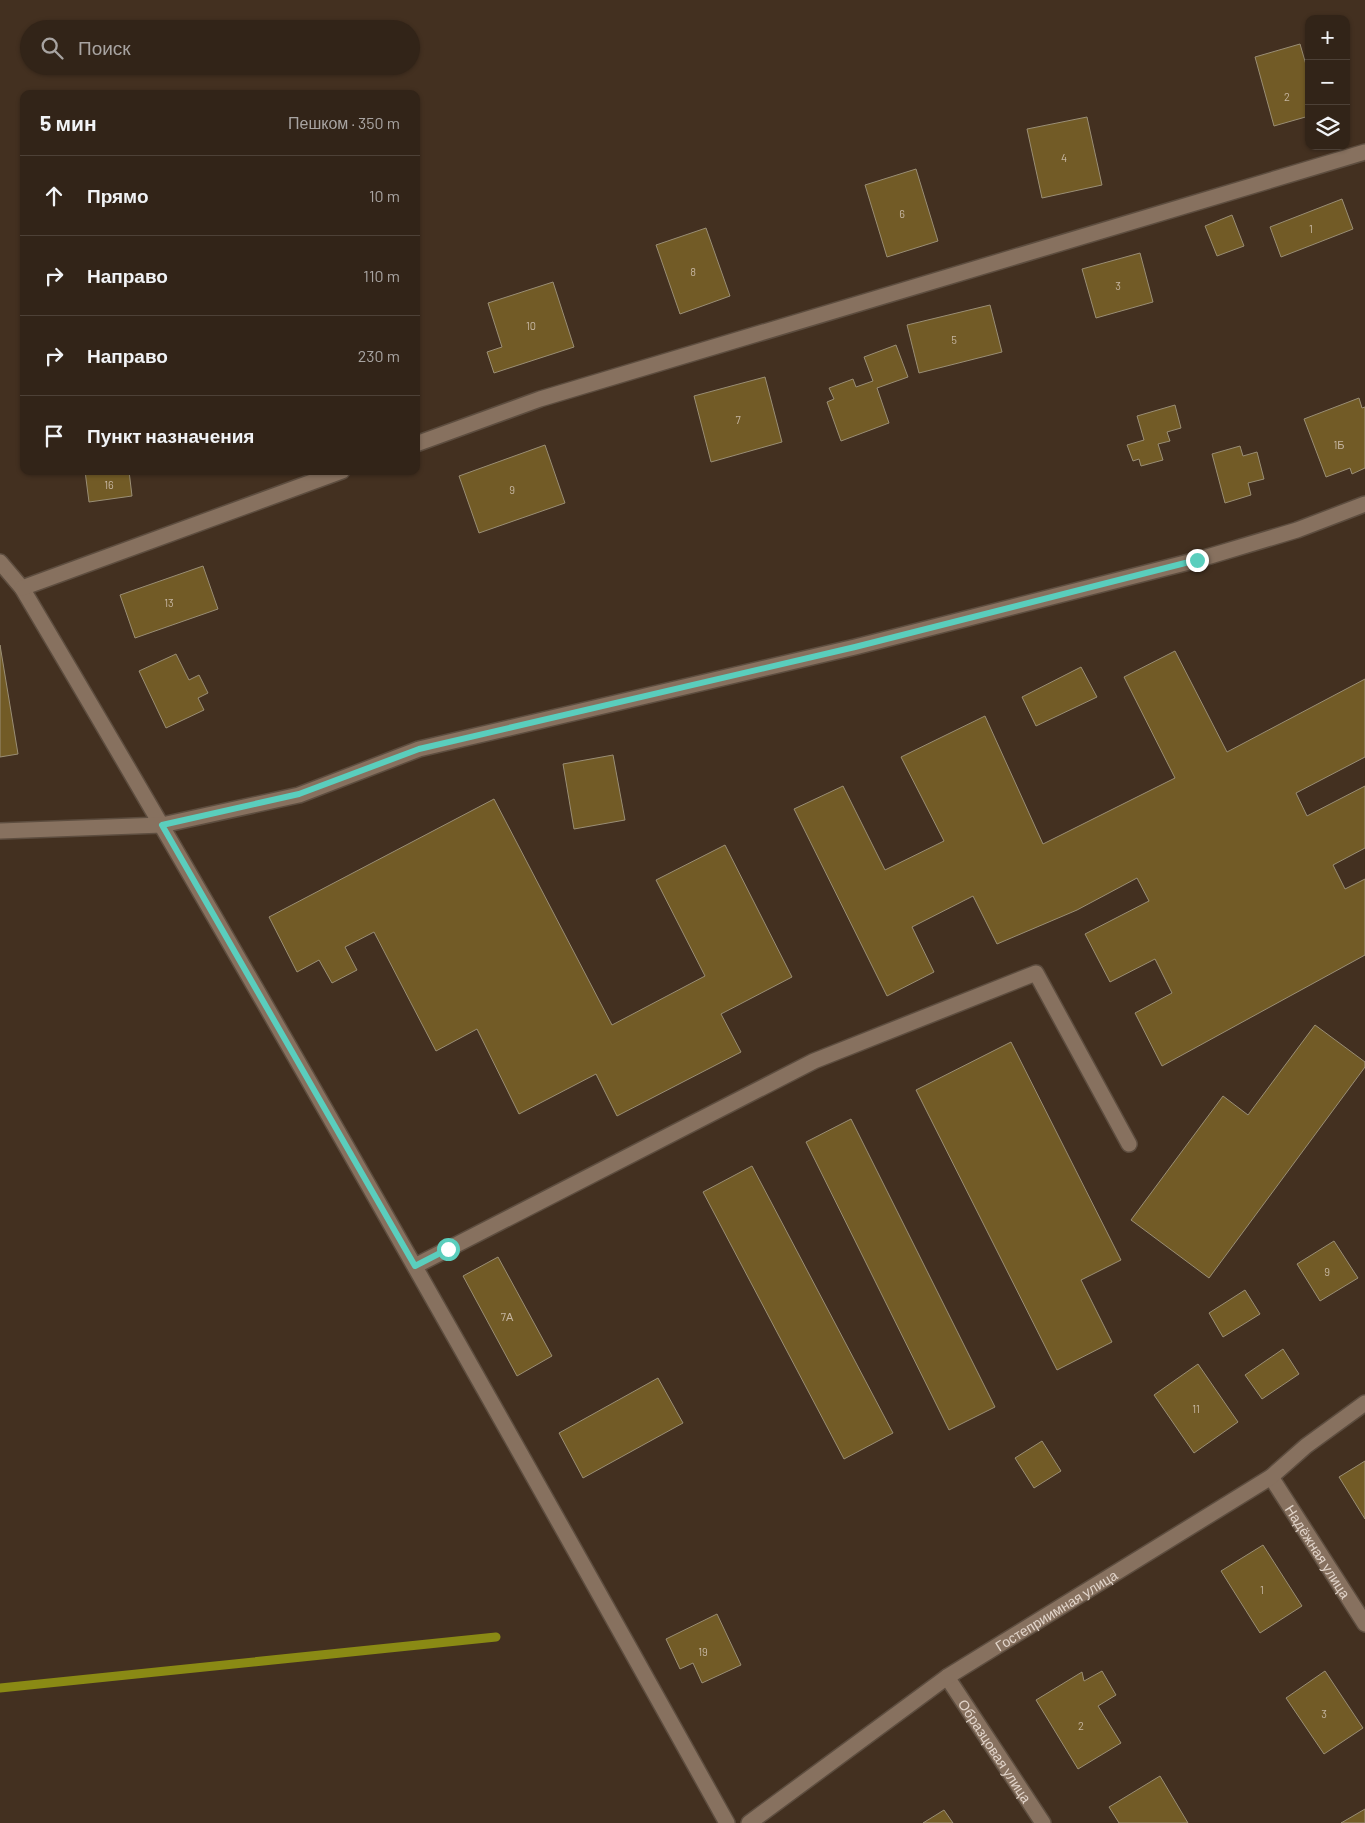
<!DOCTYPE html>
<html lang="ru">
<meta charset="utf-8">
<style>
body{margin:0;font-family:Barlow,sans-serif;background:#3a2c21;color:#f1f3f6}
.controls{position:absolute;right:15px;top:15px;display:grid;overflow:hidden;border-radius:10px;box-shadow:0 1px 4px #0004}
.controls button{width:45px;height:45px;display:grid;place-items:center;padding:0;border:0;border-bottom:1px solid #4d4137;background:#322418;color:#f1f3f6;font:25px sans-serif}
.stop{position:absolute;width:15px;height:15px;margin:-11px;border:4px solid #5acebd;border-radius:50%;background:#fff}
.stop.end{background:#5acebd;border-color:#fff;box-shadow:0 1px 5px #0008}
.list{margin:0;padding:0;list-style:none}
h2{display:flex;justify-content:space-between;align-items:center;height:65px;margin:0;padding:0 20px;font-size:21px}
h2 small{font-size:16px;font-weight:400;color:#a8a4a2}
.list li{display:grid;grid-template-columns:32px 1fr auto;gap:15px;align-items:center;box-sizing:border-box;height:80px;padding:0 20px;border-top:1px solid #4d4137}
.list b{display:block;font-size:19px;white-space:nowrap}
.list em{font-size:16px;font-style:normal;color:#a8a4a2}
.icon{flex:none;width:28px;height:28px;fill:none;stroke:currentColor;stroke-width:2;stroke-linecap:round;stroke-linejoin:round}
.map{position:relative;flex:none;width:1365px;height:1823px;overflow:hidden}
.search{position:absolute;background:#322418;box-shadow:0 1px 4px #0004;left:20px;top:20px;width:400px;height:55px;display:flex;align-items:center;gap:12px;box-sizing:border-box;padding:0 18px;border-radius:28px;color:#a8a4a2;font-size:19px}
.panel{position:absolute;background:#322418;box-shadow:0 1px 4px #0004;left:20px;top:90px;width:400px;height:385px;border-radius:10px}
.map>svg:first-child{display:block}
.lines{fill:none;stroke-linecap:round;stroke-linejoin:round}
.stream{stroke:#8a8a14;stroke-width:9}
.building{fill:#725b26;stroke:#9a8e75}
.lane-casing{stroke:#5d4d3f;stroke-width:18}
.street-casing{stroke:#5d4d3f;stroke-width:18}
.lane{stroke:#87715f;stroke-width:15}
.street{stroke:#87715f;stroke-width:15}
.route{stroke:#5acebd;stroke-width:6}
.labels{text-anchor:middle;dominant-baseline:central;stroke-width:4;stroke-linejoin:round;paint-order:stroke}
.number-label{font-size:11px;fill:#c6b6a2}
.street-label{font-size:14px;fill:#e2d5cb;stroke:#231a13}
</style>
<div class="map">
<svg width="1365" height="1823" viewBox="0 0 1365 1823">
<rect width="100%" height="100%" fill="#433020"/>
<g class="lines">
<path class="stream" d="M0,1688L496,1637"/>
</g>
<path class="building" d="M1300,44L1309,75V116L1274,126L1255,57Z
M1087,117L1102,185L1042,198L1027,129Z
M916,169L938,241L887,257L865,185Z
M1342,199L1353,229L1281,257L1270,227Z
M1232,215L1244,246L1217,256L1205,226Z
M706,228L730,296L680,314L656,245Z
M1140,253L1153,302L1096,318L1082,269Z
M553,282L574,347L494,373L487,352L502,347L488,303Z
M990,305L1002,352L919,373L907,325Z
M896,345L908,377L877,388L889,423L841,441L827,402L834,399L829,388L853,379L856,387L873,381L864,357Z
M765,377L782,442L711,462L694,396Z
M1359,398L1362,408L1365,407V468L1352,474L1350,468L1326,477L1304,419Z
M1175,405L1181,428L1167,432L1170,441L1158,444L1163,460L1141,466L1139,459L1133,461L1127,445L1144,440L1137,416Z
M545,445L565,503L479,533L459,476Z
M1240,446L1243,456L1257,452L1264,479L1248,483L1251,495L1225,503L1212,454Z
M85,471H129L132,496L89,502Z
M203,566L218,609L135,638L120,595Z
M0,645L18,754L0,757Z
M1175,651L1227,752L1365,679V757L1296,793L1307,816L1365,786V848L1333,865L1345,889L1365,879V955L1162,1066L1135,1013L1172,993L1155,959L1110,982L1085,934L1149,901L1137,878L1077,910L997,944L973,896L912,927L934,972L887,996L794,809L843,786L885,870L944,841L901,757L985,716L1043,844L1175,778L1124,677Z
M176,654L189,680L199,675L208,693L198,698L204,710L166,728L139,671Z
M1081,667L1097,697L1036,726L1022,697Z
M613,755L625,820L574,829L563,764Z
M494,799L612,1025L705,976L656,880L725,845L792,977L721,1014L741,1052L617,1116L596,1074L519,1114L477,1029L436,1051L374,932L345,947L357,970L332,983L319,960L297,972L269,917Z
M1315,1025L1365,1062V1067L1209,1278L1131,1220L1223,1096L1248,1115Z
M1011,1042L1121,1260L1081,1280L1112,1342L1057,1370L916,1090Z
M851,1119L995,1407L949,1430L806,1142Z
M752,1166L893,1433L844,1459L703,1192Z
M1334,1241L1358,1278L1320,1301L1297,1264Z
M498,1257L552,1356L517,1376L463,1276Z
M1245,1290L1260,1314L1223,1337L1209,1313Z
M1283,1349L1299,1374L1262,1399L1245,1375Z
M1198,1364L1238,1422L1194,1453L1154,1395Z
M658,1378L683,1423L583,1478L559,1433Z
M1042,1441L1061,1471L1034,1488L1015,1458Z
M1365,1461V1519L1339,1477Z
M1263,1545L1302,1606L1260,1633L1221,1571Z
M717,1614L741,1665L702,1683L693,1663L680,1669L666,1639Z
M1102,1671L1116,1695L1098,1706L1121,1743L1078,1769L1036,1700L1082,1672L1084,1681Z
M1325,1671L1363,1728L1324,1754L1286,1698Z
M1160,1776L1188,1823H1119L1109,1807Z
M1365,1809V1823H1341Z
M944,1810L953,1823H923Z"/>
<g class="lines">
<g class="lane-casing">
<path id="lane" d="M415,1266L814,1061L1036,973L1129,1144"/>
</g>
<g class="street-casing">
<g id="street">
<path d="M416,444L540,399L1365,152"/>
<path d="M0,562L22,588C264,996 497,1409 727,1823"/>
<path d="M22,588L342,471"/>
<path d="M0,831L162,825L299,795L419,749L855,647L1197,560L1297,530L1365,504"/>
<path id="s1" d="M1271,1477L1365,1624"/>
<path id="s2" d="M947,1677L1043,1823"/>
<path id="s3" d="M749,1823L947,1677L1271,1477L1306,1446L1365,1403"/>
</g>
</g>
<use href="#lane" class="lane"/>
<use href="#street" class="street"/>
</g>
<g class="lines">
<path class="route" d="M448,1249L415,1266L162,825L299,794L419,749L855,647L1197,560"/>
</g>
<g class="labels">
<g class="number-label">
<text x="1287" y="96">2</text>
<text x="1064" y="157">4</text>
<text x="902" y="213">6</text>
<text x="1311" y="228">1</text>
<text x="693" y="271">8</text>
<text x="1118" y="285">3</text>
<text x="531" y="325">10</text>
<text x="954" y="339">5</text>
<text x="738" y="419">7</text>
<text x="1339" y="444">1Б</text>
<text x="109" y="484">16</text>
<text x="512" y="489">9</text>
<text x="169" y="602">13</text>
<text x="1327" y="1271">9</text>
<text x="507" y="1316">7А</text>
<text x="1196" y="1408">11</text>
<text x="1262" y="1589">1</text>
<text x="703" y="1651">19</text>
<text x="1324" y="1713">3</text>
<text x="1081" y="1725">2</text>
</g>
<g class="street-label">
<text stroke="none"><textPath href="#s1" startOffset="88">Надёжная улица</textPath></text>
<text stroke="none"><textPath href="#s3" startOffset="374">Гостеприимная улица</textPath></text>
<text stroke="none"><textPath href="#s2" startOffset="88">Образцовая улица</textPath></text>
</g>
</g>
</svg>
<div class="controls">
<button>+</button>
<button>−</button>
<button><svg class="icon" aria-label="layers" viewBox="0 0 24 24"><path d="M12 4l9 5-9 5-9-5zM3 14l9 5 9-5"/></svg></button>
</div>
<div class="stop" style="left:448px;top:1249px"></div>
<div class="stop end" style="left:1197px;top:560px"></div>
<div class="search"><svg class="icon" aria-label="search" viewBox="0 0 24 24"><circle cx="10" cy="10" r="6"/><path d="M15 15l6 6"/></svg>Поиск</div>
<section class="panel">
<h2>5 мин<small>Пешком · 350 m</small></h2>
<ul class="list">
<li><svg class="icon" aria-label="ahead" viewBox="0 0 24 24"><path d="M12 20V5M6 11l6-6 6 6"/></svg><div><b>Прямо</b></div><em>10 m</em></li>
<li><svg class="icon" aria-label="right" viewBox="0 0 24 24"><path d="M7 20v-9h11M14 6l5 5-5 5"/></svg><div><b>Направо</b></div><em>110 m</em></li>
<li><svg class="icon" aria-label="right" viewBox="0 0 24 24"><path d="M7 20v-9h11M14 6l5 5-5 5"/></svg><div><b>Направо</b></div><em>230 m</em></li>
<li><svg class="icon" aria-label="arrive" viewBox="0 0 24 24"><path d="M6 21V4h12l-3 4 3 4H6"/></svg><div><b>Пункт назначения</b></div></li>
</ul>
</section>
</div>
